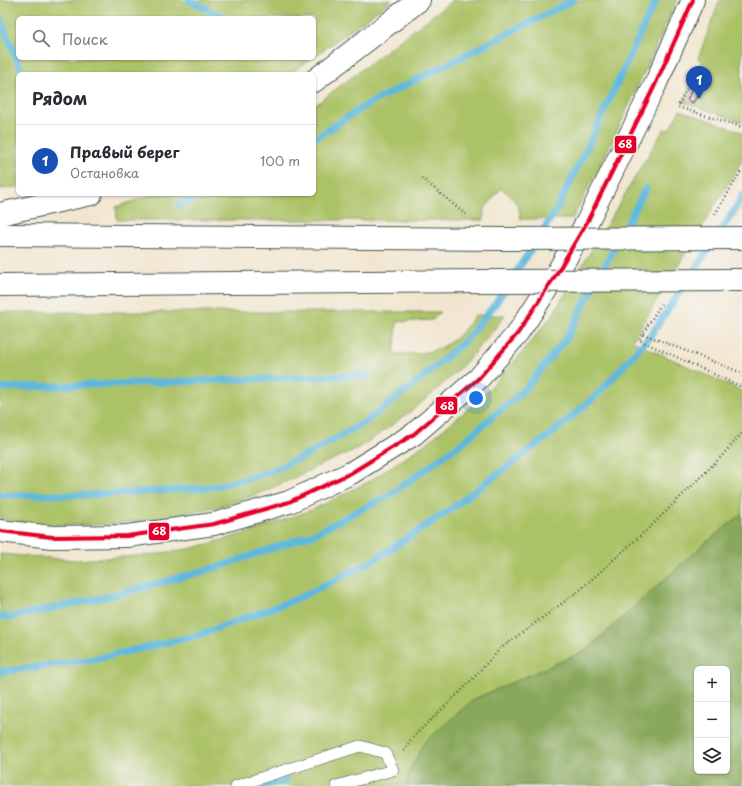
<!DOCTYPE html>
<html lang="ru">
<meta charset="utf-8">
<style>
body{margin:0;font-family:"Playpen Sans",sans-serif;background:#f2f2f3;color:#2b2b33}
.controls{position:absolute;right:12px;bottom:12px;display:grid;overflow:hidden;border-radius:6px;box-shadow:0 1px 3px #0004}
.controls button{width:36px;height:36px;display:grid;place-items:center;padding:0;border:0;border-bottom:1px solid #e1e1e2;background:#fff;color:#2b2b33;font:20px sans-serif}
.you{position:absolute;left:476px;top:398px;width:14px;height:14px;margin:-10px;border:3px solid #fff;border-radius:50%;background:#1a73e8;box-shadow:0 0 0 6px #1a73e833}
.badge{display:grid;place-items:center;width:26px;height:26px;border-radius:50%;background:#c8321e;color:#fff;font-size:13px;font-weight:700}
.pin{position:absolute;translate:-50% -33px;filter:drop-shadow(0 1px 2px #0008)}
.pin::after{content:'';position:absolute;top:21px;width:14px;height:12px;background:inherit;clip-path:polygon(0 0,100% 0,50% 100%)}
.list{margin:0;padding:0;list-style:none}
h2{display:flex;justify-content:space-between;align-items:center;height:52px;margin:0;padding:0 16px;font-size:17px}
h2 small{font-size:13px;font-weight:400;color:#7c7c81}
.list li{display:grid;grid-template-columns:26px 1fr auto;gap:12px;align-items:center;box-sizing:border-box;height:72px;padding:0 16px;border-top:1px solid #e1e1e2}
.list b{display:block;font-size:15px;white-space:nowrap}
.list p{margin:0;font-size:13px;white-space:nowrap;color:#7c7c81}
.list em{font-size:13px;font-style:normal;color:#7c7c81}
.icon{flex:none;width:22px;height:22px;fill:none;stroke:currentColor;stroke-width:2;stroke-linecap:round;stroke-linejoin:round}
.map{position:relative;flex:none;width:742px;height:786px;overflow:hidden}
.search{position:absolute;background:#fff;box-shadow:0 1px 3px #0004;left:16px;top:16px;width:300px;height:44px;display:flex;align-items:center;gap:10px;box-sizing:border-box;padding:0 14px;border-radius:6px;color:#7c7c81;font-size:15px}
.panel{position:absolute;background:#fff;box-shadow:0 1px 3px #0004;left:16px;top:72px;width:300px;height:124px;border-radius:6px}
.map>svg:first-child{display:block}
.green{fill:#acc266;stroke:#66804d}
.forest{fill:#89a85b;stroke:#547248;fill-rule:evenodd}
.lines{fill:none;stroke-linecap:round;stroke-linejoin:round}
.stream{stroke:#5eb8db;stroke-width:7}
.building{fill:#edacc8}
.lane-casing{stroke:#3f564b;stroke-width:12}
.secondary-casing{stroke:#3f564b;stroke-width:24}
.highway-casing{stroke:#3f564b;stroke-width:24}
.path{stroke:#3f564b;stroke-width:2.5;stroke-dasharray:1 3;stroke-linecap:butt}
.lane{stroke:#fff;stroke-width:11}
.secondary{stroke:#fff;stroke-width:22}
.highway{stroke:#fff;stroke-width:22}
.highway-bridge-casing{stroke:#3f564b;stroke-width:24;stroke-linecap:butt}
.highway-bridge{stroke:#fff;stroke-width:22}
.bus-1-casing{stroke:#f6f6f2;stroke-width:7}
.bus-1{stroke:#e4002b;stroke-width:4}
.line-badge{stroke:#f6f6f2;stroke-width:1.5}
.badge-label{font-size:11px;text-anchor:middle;font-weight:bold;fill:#fff}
</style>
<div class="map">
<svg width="742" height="786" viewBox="0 0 742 786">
<rect width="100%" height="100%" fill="#f6f6f2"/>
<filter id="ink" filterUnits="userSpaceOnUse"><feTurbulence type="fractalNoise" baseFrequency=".025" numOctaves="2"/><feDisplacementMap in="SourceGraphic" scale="8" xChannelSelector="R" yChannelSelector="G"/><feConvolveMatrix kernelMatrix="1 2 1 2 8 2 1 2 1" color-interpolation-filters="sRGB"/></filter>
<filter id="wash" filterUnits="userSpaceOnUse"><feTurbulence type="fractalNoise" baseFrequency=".012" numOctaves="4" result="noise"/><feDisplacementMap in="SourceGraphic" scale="16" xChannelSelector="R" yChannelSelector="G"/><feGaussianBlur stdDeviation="0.9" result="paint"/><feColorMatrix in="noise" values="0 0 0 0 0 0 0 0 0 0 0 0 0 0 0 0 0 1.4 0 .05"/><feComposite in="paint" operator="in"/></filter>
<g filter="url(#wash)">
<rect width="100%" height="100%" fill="#f2e6d0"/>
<path class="green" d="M0,0H392L314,57V18H18V58H312L289,74H18V187L0,189Z
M453,0H677L612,142L572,219H521C519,204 513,197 501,188L484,210V220H117L116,207L155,194H314V106Z
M720,0H742V122L684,102L703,61L698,58Z
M680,110L742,132V161L632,341L742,391V514L704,544L585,651L474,699L410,770L406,786H0V554L76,560L150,555L193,548L247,533L314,509L368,482L428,442L480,399L519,356L552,316L664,129L669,130Z
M0,312H441L432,320L397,322L394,354C434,355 452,349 475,315H505C469,365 421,407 369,441C354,451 336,458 320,465C291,479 262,494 231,503C157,523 75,532 0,519Z"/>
<path class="forest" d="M742,514V786H406L410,770L424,743L474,699L585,651L704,544ZM697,669H727V771H697Z"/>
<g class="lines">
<path class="stream" d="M189,0L225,18
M0,19L23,74
M314,139L368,104L574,0
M179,205L204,194
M0,388L368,375
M0,495H89L205,488L243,480L272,471L312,452L365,422L420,380L465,341L496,303L555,212L583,156L656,0
M0,617H12L115,595L218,567L314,534L391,494L463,442L526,388L567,337L646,188
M0,672L94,659L196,636L297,599L374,560L448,511L555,431L599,393L651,335L736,208L742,196
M263,786L286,780"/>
</g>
<g id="blocks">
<path class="building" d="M693,87L700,90L693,103L687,100Z"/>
</g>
</g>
<g filter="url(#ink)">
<use href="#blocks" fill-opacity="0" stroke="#3f564b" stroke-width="1"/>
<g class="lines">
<g class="lane-casing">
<path id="lane" d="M236,786L360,746L385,753L393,770L336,786"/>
</g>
<g class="secondary-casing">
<path id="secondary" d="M314,81L419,0
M0,214L91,194
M0,531L52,537L127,536L214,524L289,502L351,473L414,434L479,378L518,333L557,273L587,222L655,85L693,0"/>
</g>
<g class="highway-casing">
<path id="highway" d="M0,235L502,239
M0,285L485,281"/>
</g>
<path class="path" d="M686,89L678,107L742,127
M422,178L466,215
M715,214L742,170
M661,304L639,340L742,387
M643,334L742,373
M404,751L412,738L464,688L500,649L580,590L651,526L719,459L742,433"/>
<use href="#lane" class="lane"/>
<use href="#secondary" class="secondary"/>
<use href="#highway" class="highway"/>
<g class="highway-bridge-casing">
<path id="highway-bridge" d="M502,239L742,238
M485,281L742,280"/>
</g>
<use href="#highway-bridge" class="highway-bridge"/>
<g class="bus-1-casing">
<path id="bus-1" d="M0,531L52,537L127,536L214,524L289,502L351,473L414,434L479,378L518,333L557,273L587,222L655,85L693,0"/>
</g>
<use href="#bus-1" class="bus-1"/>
</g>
</g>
<g class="line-badge">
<rect x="614" y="135" width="23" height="19" rx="4" fill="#e4002b"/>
<rect x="435" y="396" width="23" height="19" rx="4" fill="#e4002b"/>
<rect x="148" y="522" width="22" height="19" rx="4" fill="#e4002b"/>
</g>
<g class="badge-label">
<text x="625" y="148">68</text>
<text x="447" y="410">68</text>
<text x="159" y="535">68</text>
</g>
</svg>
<div class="controls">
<button>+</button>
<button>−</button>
<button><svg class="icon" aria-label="layers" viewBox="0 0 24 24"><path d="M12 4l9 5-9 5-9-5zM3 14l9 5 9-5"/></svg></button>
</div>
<div class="you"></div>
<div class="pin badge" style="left:699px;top:99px;background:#1a4fb4">1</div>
<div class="search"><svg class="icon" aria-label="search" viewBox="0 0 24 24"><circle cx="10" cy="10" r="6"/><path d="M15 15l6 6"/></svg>Поиск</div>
<section class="panel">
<h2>Рядом<small></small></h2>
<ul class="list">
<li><span class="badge" style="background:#1a4fb4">1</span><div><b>Правый берег</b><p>Остановка</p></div><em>100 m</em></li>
</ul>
</section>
</div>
